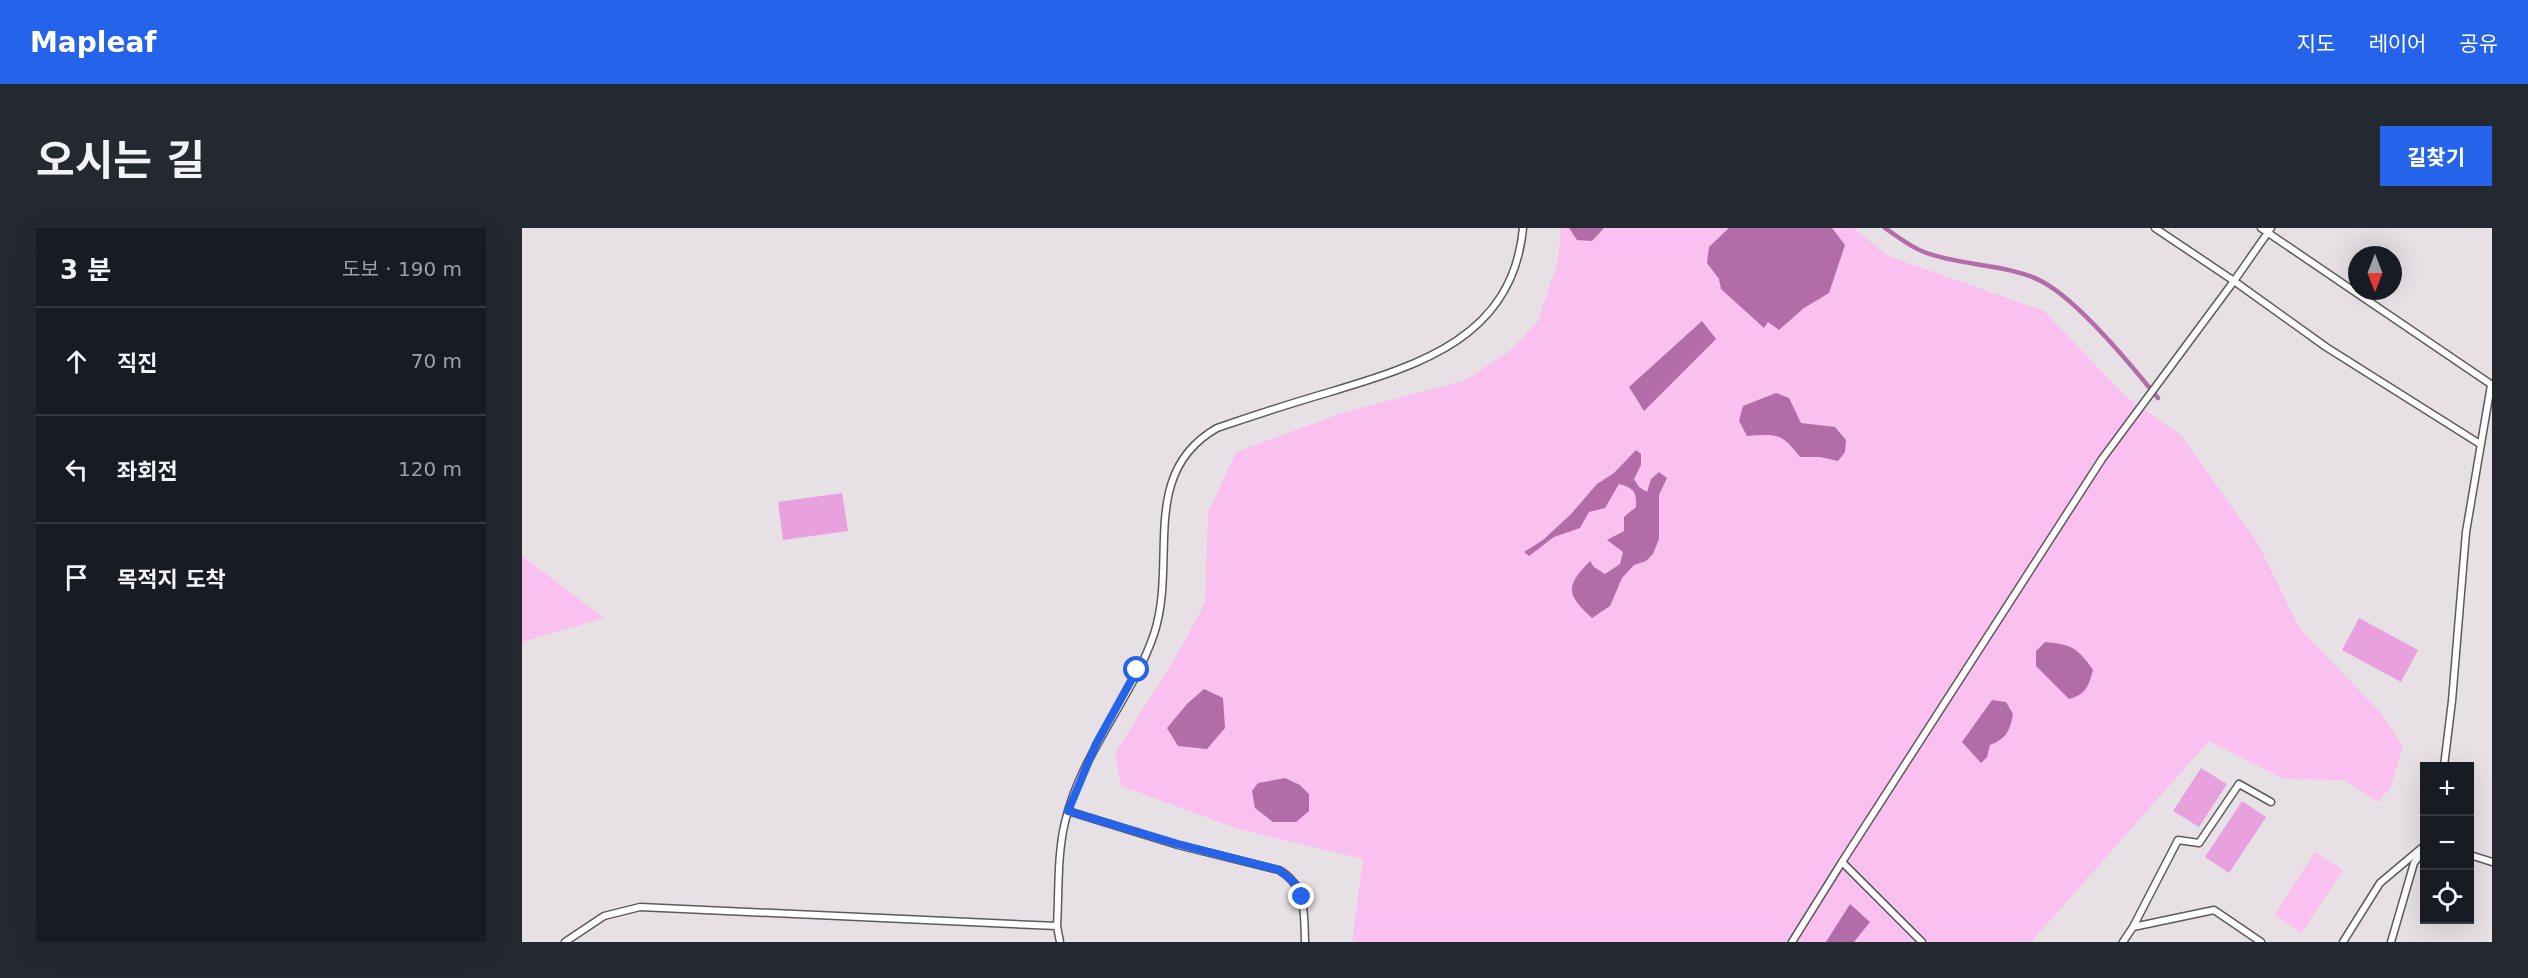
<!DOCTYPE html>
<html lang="ko">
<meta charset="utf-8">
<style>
body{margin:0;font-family:"DejaVu Sans","Noto Sans KR",sans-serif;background:#242831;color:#f1f3f6}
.controls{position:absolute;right:18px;bottom:18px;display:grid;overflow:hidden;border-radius:0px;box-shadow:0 6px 24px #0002}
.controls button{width:54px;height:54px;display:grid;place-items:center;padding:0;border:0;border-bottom:2px solid #363941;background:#171b24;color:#f1f3f6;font:30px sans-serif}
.compass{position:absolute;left:1826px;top:18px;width:54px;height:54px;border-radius:50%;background:#171b24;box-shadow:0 6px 24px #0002;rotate:180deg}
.stop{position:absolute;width:18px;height:18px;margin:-14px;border:4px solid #2563eb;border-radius:50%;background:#fff}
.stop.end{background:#2563eb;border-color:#fff;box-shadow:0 2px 6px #0008}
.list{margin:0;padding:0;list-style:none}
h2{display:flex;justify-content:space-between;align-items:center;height:78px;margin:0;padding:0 24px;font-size:26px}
h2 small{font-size:20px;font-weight:400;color:#9ea1a6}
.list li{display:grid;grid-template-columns:39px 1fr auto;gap:18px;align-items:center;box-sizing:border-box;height:108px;padding:0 24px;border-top:2px solid #363941}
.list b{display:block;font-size:22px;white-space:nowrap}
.list em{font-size:20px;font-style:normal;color:#9ea1a6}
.icon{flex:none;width:33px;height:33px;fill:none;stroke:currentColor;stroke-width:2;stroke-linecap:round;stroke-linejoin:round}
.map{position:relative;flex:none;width:1970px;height:714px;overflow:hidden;border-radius:0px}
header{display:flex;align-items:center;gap:36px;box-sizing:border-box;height:84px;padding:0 30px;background:#2563eb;color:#fff}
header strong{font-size:28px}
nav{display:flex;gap:33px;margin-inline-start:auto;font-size:21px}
.intro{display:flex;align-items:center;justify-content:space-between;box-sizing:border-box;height:144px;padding:0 36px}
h1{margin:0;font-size:42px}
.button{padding:15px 27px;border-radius:0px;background:#2563eb;color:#fff;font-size:21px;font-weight:700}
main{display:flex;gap:36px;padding:0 36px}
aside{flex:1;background:#171b24;border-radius:0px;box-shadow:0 6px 24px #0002}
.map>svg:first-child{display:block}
.green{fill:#f9c0f0}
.water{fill:#b26da9}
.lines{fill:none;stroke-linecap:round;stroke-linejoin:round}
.stream{stroke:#b26da9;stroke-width:4.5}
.building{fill:#e8a0de}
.lane-casing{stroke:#5e595d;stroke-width:9}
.lane{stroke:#fff;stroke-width:6}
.route{stroke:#2563eb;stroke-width:8}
</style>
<header>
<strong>Mapleaf</strong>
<nav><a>지도</a><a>레이어</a><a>공유</a></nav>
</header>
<div class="intro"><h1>오시는 길</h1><a class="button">길찾기</a></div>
<main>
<aside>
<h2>3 분<small>도보 · 190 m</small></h2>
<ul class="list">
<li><svg class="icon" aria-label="ahead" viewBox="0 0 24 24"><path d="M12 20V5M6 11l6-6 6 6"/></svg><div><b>직진</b></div><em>70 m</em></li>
<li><svg class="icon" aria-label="left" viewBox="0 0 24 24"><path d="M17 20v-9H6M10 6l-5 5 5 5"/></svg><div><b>좌회전</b></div><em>120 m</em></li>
<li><svg class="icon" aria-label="arrive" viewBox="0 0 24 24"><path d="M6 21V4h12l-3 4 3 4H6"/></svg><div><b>목적지 도착</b></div></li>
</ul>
</aside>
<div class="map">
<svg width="1970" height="714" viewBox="0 0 1970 714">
<rect width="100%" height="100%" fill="#e7e1e6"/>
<path class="green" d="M1039,0H1332L1366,28L1522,83L1603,168L1658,206L1735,314L1778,401L1860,486L1881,518L1869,559L1856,574L1822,552L1762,551L1687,513L1509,714H830L841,631L714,600L599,558L593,525L658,422L683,375L686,285L714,224L820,185L944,152L989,122L1016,93L1036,33Z
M0,328L82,390L0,414Z
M1793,624L1821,642L1780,705L1752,687Z"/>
<path class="water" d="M1047,0H1082L1070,13L1055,12Z
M1207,0H1310L1323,17L1307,65L1282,80L1257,102L1246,94L1242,100L1199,61L1197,51L1185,35L1187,19Z
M1180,93L1194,111L1122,183L1107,159Z
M1254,165L1267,170L1279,195L1313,199L1324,212L1323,224L1316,233L1298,229H1278C1260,205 1255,206 1225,208L1217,193L1221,178Z
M1114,222L1119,226V237L1112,251L1117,259L1125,264L1129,251L1137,244L1145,250L1137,267V311L1131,326L1124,333L1112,337L1100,350L1088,378L1070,390C1044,366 1043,359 1068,333L1072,339L1083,346L1098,336L1101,324L1085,312L1102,303V289L1114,279C1115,263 1111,260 1097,256L1083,280L1067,284L1058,300L1032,309L1007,328L1002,324L1021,312L1049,286L1075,256L1092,245Z
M1523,414C1549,416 1556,420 1571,442C1567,457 1564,467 1547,471L1514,438V423Z
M682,461L701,470L703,500L685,521L656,518L645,500L665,476Z
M1470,472L1484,474L1491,486C1488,503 1484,511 1468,517L1465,529L1459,535L1440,514Z
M763,550L778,557L787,566V583L774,594H751L733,580L730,563L736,555Z
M1328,676L1348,694L1332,714H1304Z"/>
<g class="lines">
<path class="stream" d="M1363,0C1375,8 1388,19 1402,24C1437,38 1486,36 1519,53C1556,72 1609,137 1636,170"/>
</g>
<path class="building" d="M320,265L326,303L261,312L256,274Z
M1837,390L1896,422L1879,454L1820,422Z
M1679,540L1705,556L1677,599L1651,583Z
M1720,573L1744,589L1707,645L1683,629Z"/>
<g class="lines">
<g class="lane-casing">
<path id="lane" d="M1739,0L1970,157
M1749,0L1712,53L1804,119L1958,216
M1922,538L1930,473L1944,304L1969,157
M546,583L656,617L757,642C785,658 782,686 783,714
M1948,627L1970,634
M535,698L538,714
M1611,699L1656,612L1677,615L1717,556L1749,574
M43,714L82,688L118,679L535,698C537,664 535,627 543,594C559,525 610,471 632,406C656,334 616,245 695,200C733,187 770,175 808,164C898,137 991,109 1001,0
M1270,714L1320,634
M1400,714L1320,634L1580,231L1712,53L1633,0
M1601,714L1611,699L1692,682L1739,714
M1821,714L1858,655L1902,618
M1869,714L1892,635L1902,622"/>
</g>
<use href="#lane" class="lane"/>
</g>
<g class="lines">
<path class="route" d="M615,442L574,516L546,583L656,616L757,642L774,656L780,669"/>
</g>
</svg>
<div class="controls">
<button>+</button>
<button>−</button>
<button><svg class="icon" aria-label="locate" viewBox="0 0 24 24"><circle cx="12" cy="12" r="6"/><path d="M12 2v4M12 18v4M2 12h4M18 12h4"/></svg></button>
</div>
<svg class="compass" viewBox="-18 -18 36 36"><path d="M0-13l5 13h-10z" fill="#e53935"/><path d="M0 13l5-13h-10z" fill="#9ea1a6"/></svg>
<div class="stop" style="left:615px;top:442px"></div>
<div class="stop end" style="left:780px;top:669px"></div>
</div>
</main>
